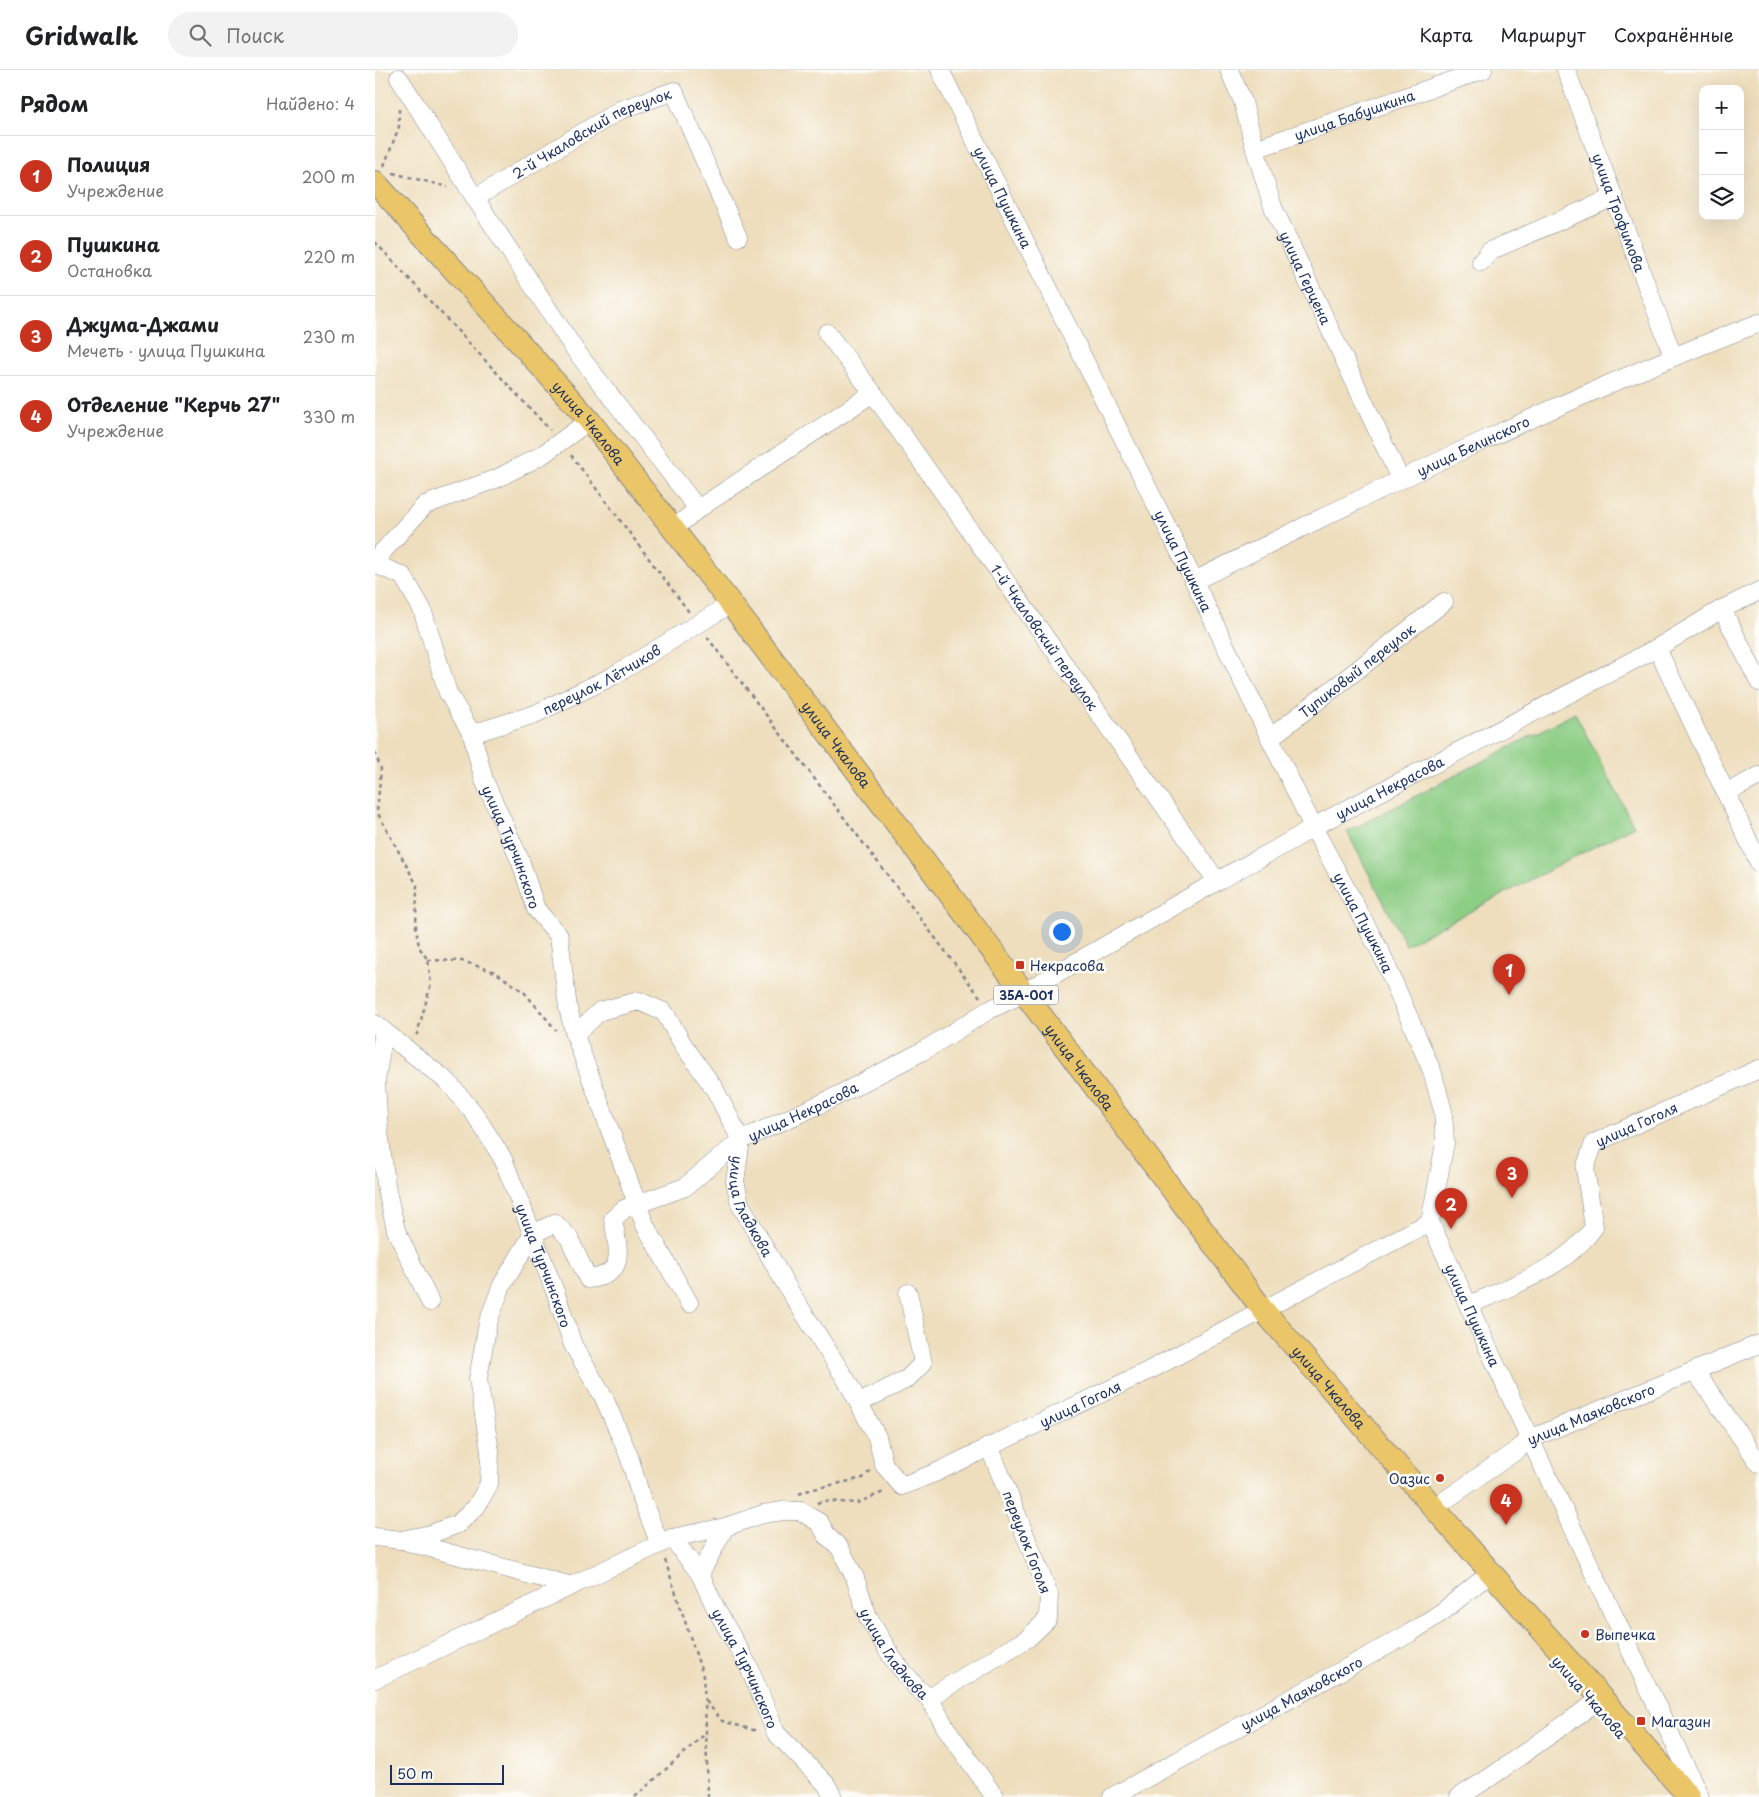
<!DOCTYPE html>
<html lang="ru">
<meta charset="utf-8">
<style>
body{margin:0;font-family:"Playpen Sans",sans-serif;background:#f2f2f2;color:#202124}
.controls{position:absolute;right:15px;top:15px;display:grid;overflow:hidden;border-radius:10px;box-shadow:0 5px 20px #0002}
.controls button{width:45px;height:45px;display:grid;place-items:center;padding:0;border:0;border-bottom:1px solid #e0e0e0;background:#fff;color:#202124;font:25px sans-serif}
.scale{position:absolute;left:15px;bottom:12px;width:114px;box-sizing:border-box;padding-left:5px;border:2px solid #1b2f5e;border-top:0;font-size:14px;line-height:18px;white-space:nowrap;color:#1b2f5e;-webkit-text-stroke:4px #fdfcf7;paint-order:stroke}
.you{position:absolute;left:686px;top:861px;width:18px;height:18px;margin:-12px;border:4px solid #fff;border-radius:50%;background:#1a73e8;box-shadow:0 0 0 8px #1a73e833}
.badge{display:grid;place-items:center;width:32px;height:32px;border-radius:50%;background:#c8321e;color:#fff;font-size:16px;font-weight:700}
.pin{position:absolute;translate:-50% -41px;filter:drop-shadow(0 1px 2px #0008)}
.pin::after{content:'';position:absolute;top:26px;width:18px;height:15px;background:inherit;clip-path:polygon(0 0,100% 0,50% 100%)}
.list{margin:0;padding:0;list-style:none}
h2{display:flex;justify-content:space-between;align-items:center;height:65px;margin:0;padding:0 20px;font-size:21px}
h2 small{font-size:16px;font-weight:400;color:#757577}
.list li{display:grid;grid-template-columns:32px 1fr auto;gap:15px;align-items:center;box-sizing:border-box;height:80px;padding:0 20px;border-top:1px solid #e0e0e0}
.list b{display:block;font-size:19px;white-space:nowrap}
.list p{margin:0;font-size:16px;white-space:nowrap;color:#757577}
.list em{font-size:16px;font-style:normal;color:#757577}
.icon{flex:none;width:28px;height:28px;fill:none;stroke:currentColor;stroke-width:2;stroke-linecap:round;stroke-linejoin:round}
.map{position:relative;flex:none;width:1384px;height:1727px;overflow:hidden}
header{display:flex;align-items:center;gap:30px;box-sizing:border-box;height:70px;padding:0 25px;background:#fff;border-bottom:1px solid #e0e0e0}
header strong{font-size:24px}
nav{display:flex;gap:28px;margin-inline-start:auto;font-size:18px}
.search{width:350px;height:45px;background:#f2f2f2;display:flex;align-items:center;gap:12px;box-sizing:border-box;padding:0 18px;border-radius:28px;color:#757577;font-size:19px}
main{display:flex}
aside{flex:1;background:#fff}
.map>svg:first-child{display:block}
.green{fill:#8dce85;stroke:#547e72}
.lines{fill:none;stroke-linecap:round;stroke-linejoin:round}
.minor-casing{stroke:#84868e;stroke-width:19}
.major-casing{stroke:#84868e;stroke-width:24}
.path{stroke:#84868e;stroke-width:2.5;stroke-dasharray:4 4;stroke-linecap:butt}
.minor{stroke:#fff;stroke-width:18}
.major{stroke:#ebc669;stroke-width:22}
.poi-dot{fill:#c8321e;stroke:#fdfcf7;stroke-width:2}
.labels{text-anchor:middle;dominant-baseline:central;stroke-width:5;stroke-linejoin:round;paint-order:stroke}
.shield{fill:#fdfcf7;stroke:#5f6c8c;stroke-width:1}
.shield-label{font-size:12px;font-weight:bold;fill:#1b2f5e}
.street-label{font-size:14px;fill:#1b2f5e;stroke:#fdfcf7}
.poi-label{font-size:14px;fill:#1b2f5e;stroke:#fdfcf7;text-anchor:start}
</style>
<header>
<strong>Gridwalk</strong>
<div class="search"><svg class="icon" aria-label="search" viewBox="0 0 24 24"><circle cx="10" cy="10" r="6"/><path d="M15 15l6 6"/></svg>Поиск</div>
<nav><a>Карта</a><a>Маршрут</a><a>Сохранённые</a></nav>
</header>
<main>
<aside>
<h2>Рядом<small>Найдено: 4</small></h2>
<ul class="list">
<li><span class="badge">1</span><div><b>Полиция</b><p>Учреждение</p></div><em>200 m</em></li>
<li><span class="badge">2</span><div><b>Пушкина</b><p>Остановка</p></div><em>220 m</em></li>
<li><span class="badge">3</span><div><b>Джума-Джами</b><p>Мечеть · улица Пушкина</p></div><em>230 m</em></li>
<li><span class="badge">4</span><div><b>Отделение &quot;Керчь 27&quot;</b><p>Учреждение</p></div><em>330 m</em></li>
</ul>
</aside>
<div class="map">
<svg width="1384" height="1727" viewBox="0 0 1384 1727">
<rect width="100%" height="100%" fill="#fdfcf7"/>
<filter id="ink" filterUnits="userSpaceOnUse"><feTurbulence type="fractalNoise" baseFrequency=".02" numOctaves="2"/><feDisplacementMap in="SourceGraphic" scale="10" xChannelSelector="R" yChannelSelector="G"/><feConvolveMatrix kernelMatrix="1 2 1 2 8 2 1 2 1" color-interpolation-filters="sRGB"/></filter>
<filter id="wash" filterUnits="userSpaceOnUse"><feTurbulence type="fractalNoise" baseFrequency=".0096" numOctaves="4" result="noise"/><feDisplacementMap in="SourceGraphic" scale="20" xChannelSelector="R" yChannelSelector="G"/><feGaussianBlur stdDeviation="1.12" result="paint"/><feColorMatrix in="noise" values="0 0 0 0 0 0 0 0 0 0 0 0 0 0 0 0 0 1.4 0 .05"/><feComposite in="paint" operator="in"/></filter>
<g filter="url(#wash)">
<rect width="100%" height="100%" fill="#eedebd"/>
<path class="green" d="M1200,643L1259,756L1031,875L972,762Z"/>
</g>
<g filter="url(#ink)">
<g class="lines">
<g class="minor-casing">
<g id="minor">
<path id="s1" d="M565,0L819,511L938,757L1007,885L1057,1001L1068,1041L1070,1073L1055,1152L1155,1369L1325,1727"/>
<path id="s2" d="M854,0L868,32L880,79L898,137L1025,409"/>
<path id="s3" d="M1191,0L1298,286"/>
<path d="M24,8L100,128L200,280L323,439"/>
<path id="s4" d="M880,79L1108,0"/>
<path id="s5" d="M100,128L245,40L299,21L363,167"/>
<path d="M1106,192L1115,181L1239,127"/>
<path id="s6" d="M452,263L498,323L842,811"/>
<path d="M298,459L323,439L498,323"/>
<path d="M0,490L50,435L123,408L167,385L207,356"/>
<path id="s7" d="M0,494L28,506L47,539L73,623L97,664L109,710L145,790L161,839L184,866L193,938L200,965L270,1155L314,1233"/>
<path id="s8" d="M819,511C1004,419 1190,327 1384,253"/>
<path d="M1347,539L1384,612"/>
<path d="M1282,578L1384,793"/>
<path id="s9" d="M97,664L160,644L238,606L349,538"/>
<path id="s10" d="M895,668L1069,532"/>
<path d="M1351,723L1384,706"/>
<path id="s11" d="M649,922C713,886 777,849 841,812C873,793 907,778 938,757L1282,578L1347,539L1384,521"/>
<path id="s12" d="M0,954L73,1012L99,1043L128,1089L181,1224L198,1275L229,1328L254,1386L266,1427L285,1474"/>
<path d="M9,961L1,1011L4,1062L12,1121L21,1160L55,1232"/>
<path id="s13" d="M200,965L225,941L264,931L289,942L309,976L339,1018L366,1070L360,1111L365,1134L414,1220L472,1311L502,1367L509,1395L527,1416L562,1402L775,1300L880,1244"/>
<path id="s14" d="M1094,1235C1137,1216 1192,1197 1219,1157L1210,1098L1219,1073L1384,999"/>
<path d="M888,1240L1055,1152"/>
<path d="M1320,1301L1384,1393"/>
<path d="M484,1333L532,1309L548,1293L533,1223"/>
<path id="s15" d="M1059,1438L1142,1380L1155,1369L1384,1274"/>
<path id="s16" d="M350,1457L325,1504L341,1539L374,1597L401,1663L451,1714L458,1727"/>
<path id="s17" d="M0,1467L26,1470L56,1464L83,1454L101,1437L114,1414L115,1381L103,1309L113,1252L127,1215L158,1164L180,1153L194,1168L213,1209C253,1205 243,1179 238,1149L249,1139L310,1117L366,1070L450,1032L548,981L614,940L641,927"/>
<path d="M297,1468L325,1504"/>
<path d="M33,1472L197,1516"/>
<path id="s18" d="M0,1609L297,1468L350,1457L388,1444L408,1441H425L445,1453L452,1466L465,1478L480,1508L493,1547L518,1589L542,1618L554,1628L571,1658L620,1727"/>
<path d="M554,1628L653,1568L673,1549L674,1524L614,1376"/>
<path id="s19" d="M737,1727L1035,1563L1067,1542L1109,1508"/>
<path d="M1084,1727L1117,1706L1220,1633"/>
</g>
</g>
<g class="major-casing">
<g id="major">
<path id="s20" d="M0,112L214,350L356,534L888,1240L1059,1438L1314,1727"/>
</g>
</g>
<path class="path" d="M9,96L24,57V39
M18,103L73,117
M0,172L175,360
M196,385L314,542
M332,567L605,927
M0,682L6,699L2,742L42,815L41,857L44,877L53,890L56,914L42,964L40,966
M53,890L87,891L120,902L149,922L181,960
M424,1424L434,1420L488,1408L496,1400
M442,1433L448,1431L482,1433L511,1421
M290,1490L328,1606L330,1630L333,1727
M331,1631L347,1651L382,1661
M260,1727L330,1664"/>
<use href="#minor" class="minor"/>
<use href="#major" class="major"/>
</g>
</g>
<g class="poi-dot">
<rect x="640" y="890" width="10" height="10" rx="2.5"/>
<circle cx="1065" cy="1408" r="5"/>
<circle cx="1210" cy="1564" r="5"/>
<rect x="1261" y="1646" width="10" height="10" rx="2.5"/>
</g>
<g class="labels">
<rect class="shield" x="618.5" y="915.5" width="65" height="19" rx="4"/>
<g class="shield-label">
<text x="651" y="925">35А-001</text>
</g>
<g class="street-label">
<text stroke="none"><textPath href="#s4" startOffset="105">улица Бабушкина</textPath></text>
<text stroke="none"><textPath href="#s5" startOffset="134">2-й Чкаловский переулок</textPath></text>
<text stroke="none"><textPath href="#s1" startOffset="142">улица Пушкина</textPath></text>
<text stroke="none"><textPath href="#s3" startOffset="152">улица Трофимова</textPath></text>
<text stroke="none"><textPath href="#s2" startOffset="222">улица Герцена</textPath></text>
<text stroke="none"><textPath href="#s20" startOffset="322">улица Чкалова</textPath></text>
<text stroke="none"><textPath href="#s8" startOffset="310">улица Белинского</textPath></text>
<text stroke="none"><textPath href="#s1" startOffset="548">улица Пушкина</textPath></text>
<text stroke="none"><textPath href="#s6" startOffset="374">1-й Чкаловский переулок</textPath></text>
<text stroke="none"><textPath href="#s10" startOffset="110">Тупиковый переулок</textPath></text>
<text stroke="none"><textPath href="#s9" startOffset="141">переулок Лётчиков</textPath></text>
<text stroke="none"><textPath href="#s20" startOffset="728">улица Чкалова</textPath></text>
<text stroke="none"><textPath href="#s11" startOffset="419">улица Некрасова</textPath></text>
<text stroke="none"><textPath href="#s7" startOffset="324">улица Турчинского</textPath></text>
<text stroke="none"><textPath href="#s1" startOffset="952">улица Пушкина</textPath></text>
<text stroke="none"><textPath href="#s20" startOffset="1132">улица Чкалова</textPath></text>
<text stroke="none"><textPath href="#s17" startOffset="790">улица Некрасова</textPath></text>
<text stroke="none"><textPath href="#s14" startOffset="282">улица Гоголя</textPath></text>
<text stroke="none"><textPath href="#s13" startOffset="322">улица Гладкова</textPath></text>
<text stroke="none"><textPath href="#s12" startOffset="302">улица Турчинского</textPath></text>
<text stroke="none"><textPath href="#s1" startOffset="1372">улица Пушкина</textPath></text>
<text stroke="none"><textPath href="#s20" startOffset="1538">улица Чкалова</textPath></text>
<text stroke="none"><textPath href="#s13" startOffset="840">улица Гоголя</textPath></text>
<text stroke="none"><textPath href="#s15" startOffset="184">улица Маяковского</textPath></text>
<text transform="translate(652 1472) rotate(69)">переулок Гоголя</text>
<text stroke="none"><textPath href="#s18" startOffset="636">улица Гладкова</textPath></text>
<text stroke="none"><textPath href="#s16" startOffset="158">улица Турчинского</textPath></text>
<text stroke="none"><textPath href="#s19" startOffset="216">улица Маяковского</textPath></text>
<text transform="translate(1214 1627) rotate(49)">улица Чкалова</text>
</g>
<g class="poi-label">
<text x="655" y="895">Некрасова</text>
<text x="1055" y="1408" text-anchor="end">Оазис</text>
<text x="1220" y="1564">Выпечка</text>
<text x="1276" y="1651">Магазин</text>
</g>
</g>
</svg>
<div class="controls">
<button>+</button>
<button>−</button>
<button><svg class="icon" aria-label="layers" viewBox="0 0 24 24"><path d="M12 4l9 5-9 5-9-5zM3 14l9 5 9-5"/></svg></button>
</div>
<div class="scale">50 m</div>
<div class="you"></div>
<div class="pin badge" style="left:1134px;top:925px">1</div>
<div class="pin badge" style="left:1076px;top:1159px">2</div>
<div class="pin badge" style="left:1137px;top:1128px">3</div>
<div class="pin badge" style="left:1131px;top:1455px">4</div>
</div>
</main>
